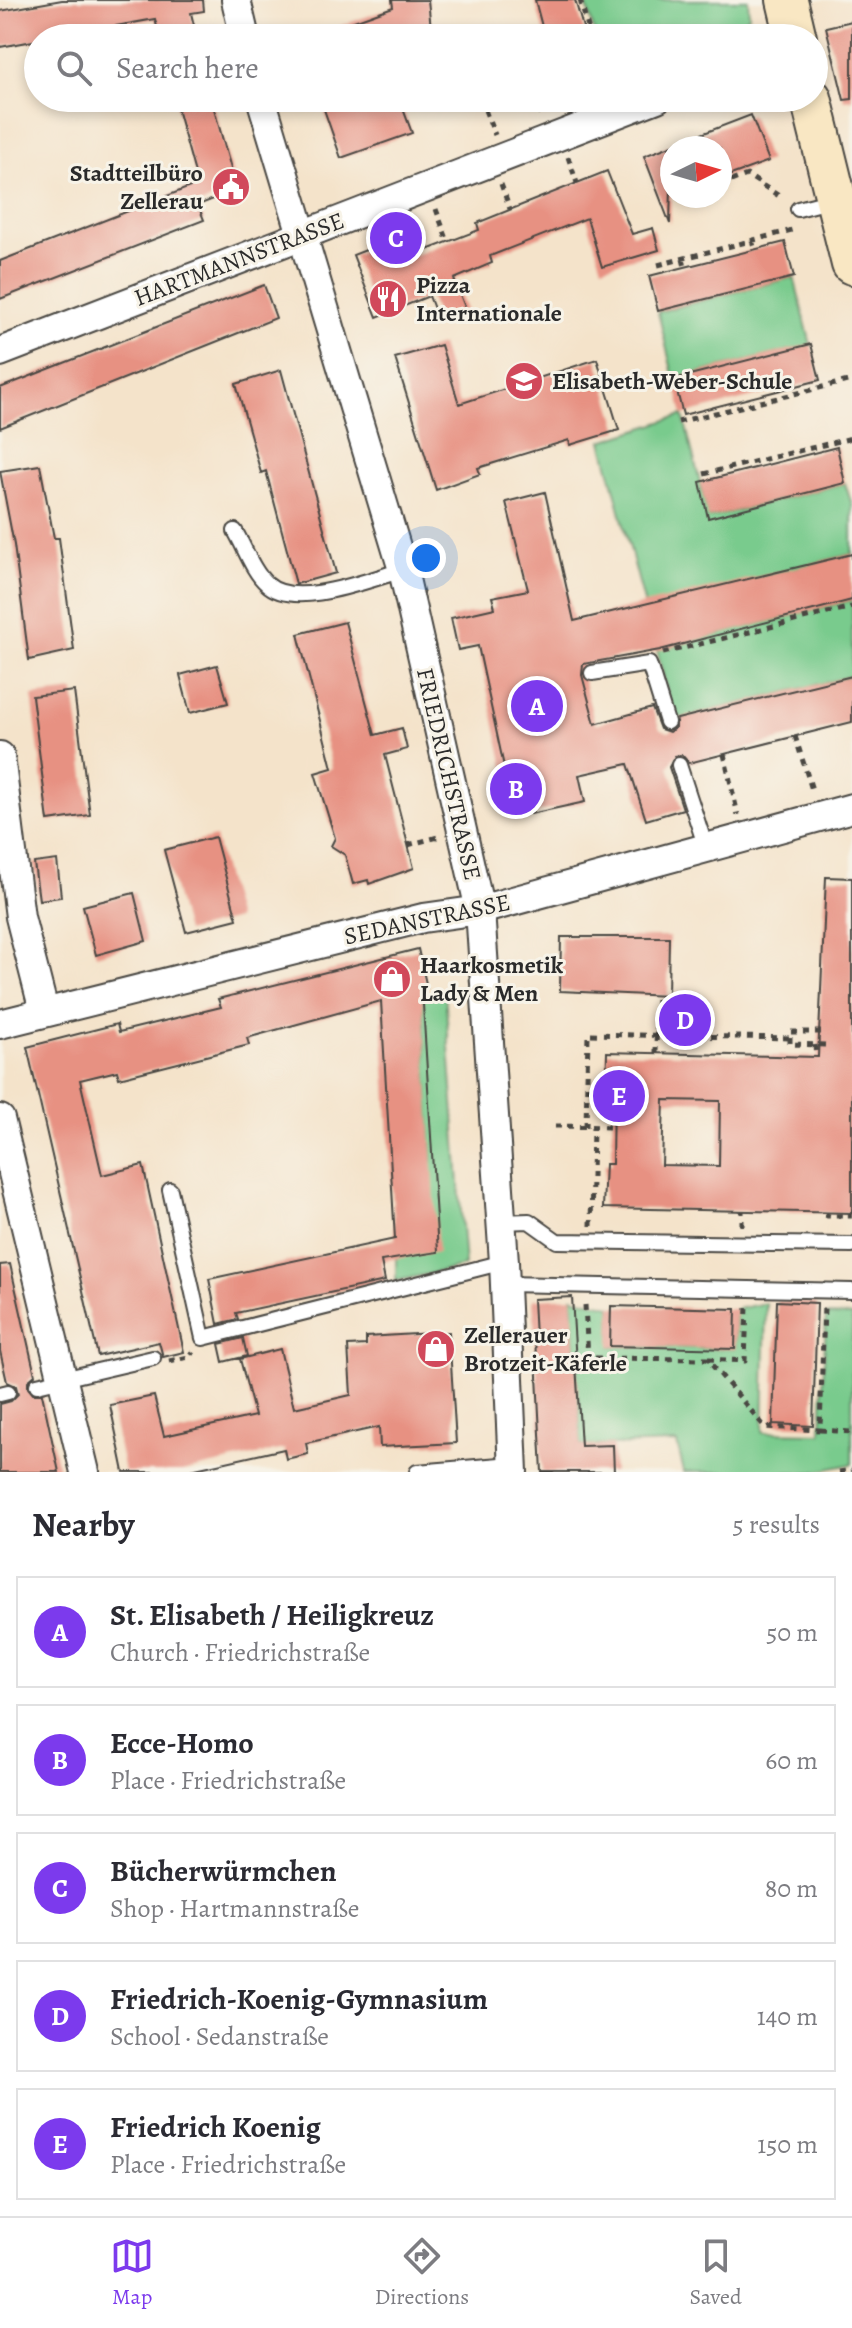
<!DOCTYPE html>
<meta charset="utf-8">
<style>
body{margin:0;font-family:Alegreya,serif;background:#f7f7f7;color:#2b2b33}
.compass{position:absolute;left:660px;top:136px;width:72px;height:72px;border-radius:50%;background:#fff;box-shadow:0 4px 12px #0003;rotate:85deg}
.you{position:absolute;left:426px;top:558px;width:28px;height:28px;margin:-20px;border:6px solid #fff;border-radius:50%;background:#1a73e8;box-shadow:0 0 0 12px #1a73e833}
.badge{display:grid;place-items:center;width:52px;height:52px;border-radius:50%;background:#7c3aed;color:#fff;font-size:26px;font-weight:700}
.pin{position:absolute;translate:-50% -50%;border:4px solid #fff;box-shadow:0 2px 8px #0006}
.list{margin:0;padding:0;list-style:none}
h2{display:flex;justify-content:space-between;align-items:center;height:104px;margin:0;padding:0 32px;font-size:34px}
h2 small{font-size:26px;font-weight:400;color:#7c7c81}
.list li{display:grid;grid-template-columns:52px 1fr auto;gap:24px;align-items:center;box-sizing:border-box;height:112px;margin:0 16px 16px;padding:0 16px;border:2px solid #e1e1e2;border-radius:0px}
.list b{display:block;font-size:30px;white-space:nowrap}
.list p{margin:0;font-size:26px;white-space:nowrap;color:#7c7c81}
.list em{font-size:26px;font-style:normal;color:#7c7c81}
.icon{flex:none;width:44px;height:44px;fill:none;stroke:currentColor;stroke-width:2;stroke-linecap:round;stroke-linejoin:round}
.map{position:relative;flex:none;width:852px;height:1472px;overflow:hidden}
.search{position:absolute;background:#fff;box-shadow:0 4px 12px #0003;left:24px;right:24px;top:24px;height:88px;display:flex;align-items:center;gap:20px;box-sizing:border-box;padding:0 28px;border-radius:44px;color:#7c7c81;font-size:30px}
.sheet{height:744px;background:#fff}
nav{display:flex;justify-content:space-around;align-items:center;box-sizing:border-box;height:112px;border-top:2px solid #e1e1e2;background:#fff;font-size:22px;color:#7c7c81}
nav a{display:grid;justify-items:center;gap:4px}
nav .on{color:#7c3aed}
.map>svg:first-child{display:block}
.green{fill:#79cb8d;stroke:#527b5c;stroke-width:2}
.building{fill:#e79182;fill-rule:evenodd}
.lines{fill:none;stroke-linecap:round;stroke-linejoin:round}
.lane-casing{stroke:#494743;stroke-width:18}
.street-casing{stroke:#494743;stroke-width:32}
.secondary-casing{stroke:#494743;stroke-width:44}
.path{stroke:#494743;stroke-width:5;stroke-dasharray:6 6;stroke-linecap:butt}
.lane{stroke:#fff;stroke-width:14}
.street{stroke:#fff;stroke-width:28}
.secondary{stroke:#f9e7c3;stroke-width:40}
.labels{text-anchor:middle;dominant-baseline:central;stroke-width:6;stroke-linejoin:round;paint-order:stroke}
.poi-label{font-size:24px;font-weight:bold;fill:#2b2b2b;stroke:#f7f3e8;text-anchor:start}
.street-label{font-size:24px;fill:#2b2b2b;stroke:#f7f3e8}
</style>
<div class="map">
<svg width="852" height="1472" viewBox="0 0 852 1472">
<rect width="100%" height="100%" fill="#f7f3e8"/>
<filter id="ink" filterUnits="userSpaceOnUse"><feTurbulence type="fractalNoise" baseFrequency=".0125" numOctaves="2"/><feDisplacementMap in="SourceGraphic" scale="16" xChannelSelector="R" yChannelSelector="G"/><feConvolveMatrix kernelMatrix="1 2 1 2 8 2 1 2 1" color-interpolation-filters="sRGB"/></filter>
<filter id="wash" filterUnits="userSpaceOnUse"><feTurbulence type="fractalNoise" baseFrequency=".006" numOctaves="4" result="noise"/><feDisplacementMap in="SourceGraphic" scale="32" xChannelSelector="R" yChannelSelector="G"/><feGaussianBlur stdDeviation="1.8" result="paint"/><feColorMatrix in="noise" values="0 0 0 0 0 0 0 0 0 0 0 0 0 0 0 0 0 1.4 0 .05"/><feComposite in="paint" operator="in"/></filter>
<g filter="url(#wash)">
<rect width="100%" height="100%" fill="#f4e3ca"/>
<path class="green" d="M585,0H748L749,16C708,50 646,38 596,38Z
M794,277L811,345L674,379L658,312Z
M683,415L709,518L845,483L852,505V554L645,606L602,441Z
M852,600V676L674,720L657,650Z
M445,992L465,1266L396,1281V1258L432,1160L422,995Z
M572,1297L611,1306V1346L735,1349L736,1309L766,1303L763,1432L821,1433L826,1315L852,1316V1464L813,1472H684L677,1443L581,1446Z"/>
<g id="blocks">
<path class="building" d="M62,0H203L204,11L191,13L197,38H160L155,19L0,47V11Z
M392,0H428L432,38H315V35L393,7Z
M535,0H575L586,38H545Z
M852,21V99L844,100L826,27Z
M174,98H211L237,190L198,205L204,220L0,299V261L198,184Z
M320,98H399L412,133L341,158Z
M751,115L769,161L720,179V148H672L670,224L644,156Z
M607,171L632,234L653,228L659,250L602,267L587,218L490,256L492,263L454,279L466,310L438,319L429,296L377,317L353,255L407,234L414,255L479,230L477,223Z
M785,242L794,277L658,311L649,276Z
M264,285L276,318L0,428V388Z
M811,344L820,380L683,415L674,379Z
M441,345L459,404L597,359L619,430L570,445L569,440L478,468L480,474L436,490L395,358Z
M281,370L336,573L296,584L266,471L261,473L236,384Z
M837,447L845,483L708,518L700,482Z
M40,465L54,538H59L74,650L29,660L14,545L0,471Z
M545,492L574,621L852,554V600L660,650L583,664L582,675L595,724L652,708L660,729L669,732L675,728L677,719L852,676V722L689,763L682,755L675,756L669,767L683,809L646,820L628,764L579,775L585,802L530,814L524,787L509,790L478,646L458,650L451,618L495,608L492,597L528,590L506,502Z
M345,622L375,735L402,728L407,749L385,755L414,868L369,884L368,880L353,884L345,855L331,846L335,838L315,773L332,768L298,634Z
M217,665L228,703L190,713L180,675Z
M74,691L90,815L48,821L32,696Z
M215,837L237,919L186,932L164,850Z
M57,860L61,897L39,900L34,863Z
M826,877L852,878V1213L603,1208L605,1164H612L613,1096H606L607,1052L818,1057ZM664,1100L720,1101L719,1166L662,1165Z
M134,893L146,941L96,955L83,906Z
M561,937H669L668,996L560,991Z
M418,949L427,988H422L438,1252L381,1261L385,1281L236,1313L238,1319L218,1324L209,1279L395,1239L381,1001L247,1038L249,1045L119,1078L117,1071L80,1080L102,1175L143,1165L184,1352L163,1357L159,1342L98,1356L27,1047L117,1024L119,1032L221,1007L218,999Z
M10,1264L35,1375L28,1381V1388L33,1394H42L59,1472H0V1404L11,1401L18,1394L16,1386L7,1382L0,1351V1265Z
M572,1297L581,1446L613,1445L614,1472H542L533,1299Z
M777,1301L817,1303L813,1426L773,1424Z
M611,1306L736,1309L735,1349L610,1346Z
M449,1332L456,1443L380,1447L379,1427L306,1443L308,1454L286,1459L284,1449L182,1472H124L110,1405L154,1396L164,1436L255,1416L240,1359L280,1349L294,1408L351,1395L348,1346L366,1345V1337Z
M243,1338L247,1356L223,1362L219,1344Z"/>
</g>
</g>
<g filter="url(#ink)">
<use href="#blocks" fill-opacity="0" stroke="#494743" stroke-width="2"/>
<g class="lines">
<g class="lane-casing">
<path id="lane" d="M798,209L833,200
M235,531C245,548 253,572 267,584C294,610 370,579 403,570
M592,673L649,664L667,722
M679,765L706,848
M170,1190L203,1338L504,1262
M501,1222L529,1221L557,1241L852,1245
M505,1284L852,1291
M37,1385L153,1358
M0,1394L8,1392
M417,1472L512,1464"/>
</g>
<g class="street-casing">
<path id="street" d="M236,0L245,38
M261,98L403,570L480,910L504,1262L513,1472
M0,352L657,98
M0,756L20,917L44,1011
M0,1024L423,918L480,910L852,808
M0,1119L85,1472"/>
</g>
<g class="secondary-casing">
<path id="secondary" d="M787,0L796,38
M811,98L852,264"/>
</g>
<path class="path" d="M580,0L591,38
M534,98L541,116
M485,110L495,135
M568,157L577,183
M501,184L510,209
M720,185L747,175L782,198
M684,199L693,196
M436,209L448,242
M752,240L755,250
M683,259L685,267
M658,265L796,229
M678,422L852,380
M704,474L852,438
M663,653L852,607
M795,736L813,793
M724,754L738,815
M408,845L438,837
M815,1045L816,1057
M825,1045L790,1044V1032H826
M656,1053L657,995
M555,1126L613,1127
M586,1127L588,1034L790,1038
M828,1213L827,1216H852
M591,1226L593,1127
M742,1226V1211
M585,1305L588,1358L707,1359L765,1427L820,1430L824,1307
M708,1359L745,1361L747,1307
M169,1361L189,1357L193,1352
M820,1430L852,1432
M839,1472L852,1470"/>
<use href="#lane" class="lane"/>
<use href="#street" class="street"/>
<use href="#secondary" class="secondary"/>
</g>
</g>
<defs>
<g id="civic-disc" transform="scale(2)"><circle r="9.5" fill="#d1495b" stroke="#f7f3e8"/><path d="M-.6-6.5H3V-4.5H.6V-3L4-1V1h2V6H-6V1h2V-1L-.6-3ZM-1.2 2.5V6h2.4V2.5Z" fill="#fff"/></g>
<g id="restaurant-disc" transform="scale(2)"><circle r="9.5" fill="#d1495b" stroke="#f7f3e8"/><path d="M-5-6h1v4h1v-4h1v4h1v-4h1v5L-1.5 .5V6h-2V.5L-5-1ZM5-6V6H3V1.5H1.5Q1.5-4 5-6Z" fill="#fff"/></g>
<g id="school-disc" transform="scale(2)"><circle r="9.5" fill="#d1495b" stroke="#f7f3e8"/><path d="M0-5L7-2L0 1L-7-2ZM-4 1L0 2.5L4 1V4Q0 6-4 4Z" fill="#fff"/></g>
<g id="shop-disc" transform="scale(2)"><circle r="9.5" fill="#d1495b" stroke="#f7f3e8"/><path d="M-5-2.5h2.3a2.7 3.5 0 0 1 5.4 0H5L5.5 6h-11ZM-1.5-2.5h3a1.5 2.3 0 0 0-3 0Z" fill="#fff"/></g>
</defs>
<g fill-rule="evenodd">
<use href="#civic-disc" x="231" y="187"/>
<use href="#restaurant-disc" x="388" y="299"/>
<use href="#school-disc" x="524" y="381"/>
<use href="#shop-disc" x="392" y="979"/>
<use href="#shop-disc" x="436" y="1349"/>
</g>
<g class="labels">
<g class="poi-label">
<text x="203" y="173" text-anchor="end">Stadtteilbüro<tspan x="203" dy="28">Zellerau</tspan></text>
<text x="416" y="285">Pizza<tspan x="416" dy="28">Internationale</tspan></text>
<text x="552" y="381">Elisabeth-Weber-Schule</text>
<text x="420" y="965">Haarkosmetik<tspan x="420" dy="28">Lady &amp; Men</tspan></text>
<text x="464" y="1335">Zellerauer<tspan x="464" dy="28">Brotzeit-Käferle</tspan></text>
</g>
<g class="street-label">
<text transform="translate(239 259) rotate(-21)">HARTMANNSTRASSE</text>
<text transform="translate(449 774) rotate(77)">FRIEDRICHSTRASSE</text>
<text transform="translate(427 919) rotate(-12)">SEDANSTRASSE</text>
</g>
</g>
</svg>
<svg class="compass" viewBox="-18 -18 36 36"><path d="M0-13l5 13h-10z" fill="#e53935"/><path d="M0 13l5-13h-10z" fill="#7c7c81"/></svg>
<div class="you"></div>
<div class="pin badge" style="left:537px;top:706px">A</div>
<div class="pin badge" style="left:516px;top:789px">B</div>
<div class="pin badge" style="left:396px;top:238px">C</div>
<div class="pin badge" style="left:685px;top:1020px">D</div>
<div class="pin badge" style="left:619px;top:1096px">E</div>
<div class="search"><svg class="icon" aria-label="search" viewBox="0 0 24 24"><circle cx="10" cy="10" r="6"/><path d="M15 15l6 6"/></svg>Search here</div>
</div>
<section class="sheet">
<h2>Nearby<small>5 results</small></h2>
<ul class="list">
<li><span class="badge">A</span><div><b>St. Elisabeth / Heiligkreuz</b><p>Church · Friedrichstraße</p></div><em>50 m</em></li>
<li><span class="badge">B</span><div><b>Ecce-Homo</b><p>Place · Friedrichstraße</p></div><em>60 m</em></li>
<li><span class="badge">C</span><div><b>Bücherwürmchen</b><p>Shop · Hartmannstraße</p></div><em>80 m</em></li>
<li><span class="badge">D</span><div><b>Friedrich-Koenig-Gymnasium</b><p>School · Sedanstraße</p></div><em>140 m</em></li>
<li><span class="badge">E</span><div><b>Friedrich Koenig</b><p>Place · Friedrichstraße</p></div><em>150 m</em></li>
</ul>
</section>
<nav>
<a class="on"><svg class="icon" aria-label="map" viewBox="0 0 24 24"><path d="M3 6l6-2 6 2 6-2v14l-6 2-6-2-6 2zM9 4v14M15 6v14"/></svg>Map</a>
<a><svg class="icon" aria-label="directions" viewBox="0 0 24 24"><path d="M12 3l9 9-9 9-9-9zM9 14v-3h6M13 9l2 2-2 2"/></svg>Directions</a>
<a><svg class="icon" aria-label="saved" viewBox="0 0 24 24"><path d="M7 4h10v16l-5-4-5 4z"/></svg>Saved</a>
</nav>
